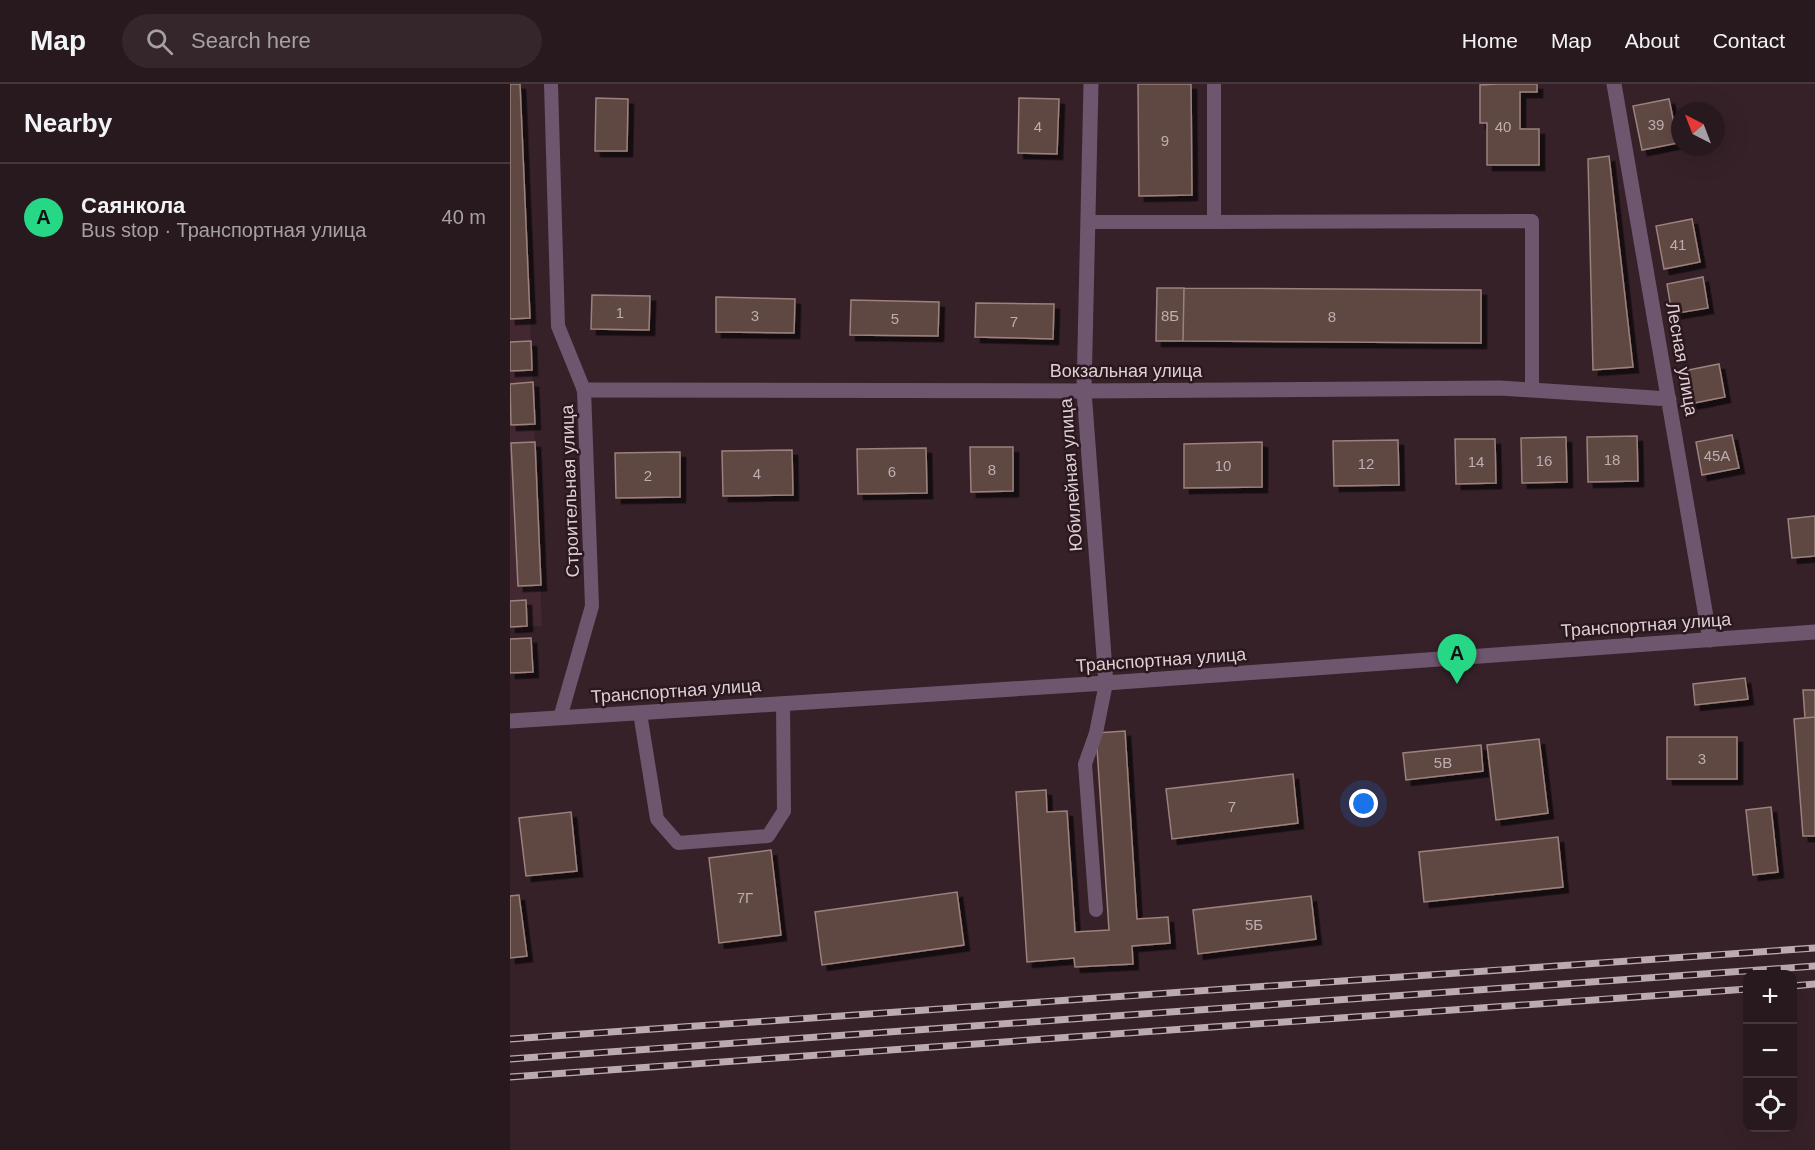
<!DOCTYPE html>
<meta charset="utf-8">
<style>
body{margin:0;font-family:Arial,sans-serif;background:#34262b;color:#f1f3f6}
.controls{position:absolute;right:18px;bottom:18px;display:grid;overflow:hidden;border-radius:12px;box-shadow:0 6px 24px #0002}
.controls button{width:54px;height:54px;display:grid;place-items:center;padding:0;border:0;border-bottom:2px solid #44383c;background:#28191e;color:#f1f3f6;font:30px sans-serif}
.compass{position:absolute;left:1161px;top:18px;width:54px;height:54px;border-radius:50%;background:#28191e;box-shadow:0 6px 24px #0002;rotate:318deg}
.you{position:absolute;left:854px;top:720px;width:21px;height:21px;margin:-15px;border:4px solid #fff;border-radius:50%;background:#1a73e8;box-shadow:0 0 0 9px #1a73e833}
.badge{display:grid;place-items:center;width:39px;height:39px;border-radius:50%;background:#26d886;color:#111;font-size:20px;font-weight:700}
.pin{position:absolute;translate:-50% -50px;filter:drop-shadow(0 2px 3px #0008)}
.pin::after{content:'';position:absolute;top:32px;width:21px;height:18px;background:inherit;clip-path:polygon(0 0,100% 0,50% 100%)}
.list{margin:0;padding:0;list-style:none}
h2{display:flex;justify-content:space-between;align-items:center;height:78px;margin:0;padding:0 24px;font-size:26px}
h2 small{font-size:20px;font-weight:400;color:#a5a0a4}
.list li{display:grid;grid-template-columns:39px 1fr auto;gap:18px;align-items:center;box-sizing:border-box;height:108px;padding:0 24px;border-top:2px solid #44383c}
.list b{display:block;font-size:22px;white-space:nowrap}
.list p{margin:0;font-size:20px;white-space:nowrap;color:#a5a0a4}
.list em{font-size:20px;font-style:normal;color:#a5a0a4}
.icon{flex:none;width:33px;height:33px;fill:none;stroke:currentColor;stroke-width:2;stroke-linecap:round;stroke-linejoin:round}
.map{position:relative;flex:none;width:1305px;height:1066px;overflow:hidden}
header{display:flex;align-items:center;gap:36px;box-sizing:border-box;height:84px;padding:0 30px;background:#28191e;border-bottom:2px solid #44383c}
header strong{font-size:28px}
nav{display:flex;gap:33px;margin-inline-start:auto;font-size:21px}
.search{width:420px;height:54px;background:#34262b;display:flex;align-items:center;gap:15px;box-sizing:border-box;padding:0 21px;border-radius:33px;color:#a5a0a4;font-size:22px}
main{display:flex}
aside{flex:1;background:#28191e}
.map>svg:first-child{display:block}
.built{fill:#432731}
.building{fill:#5e4642;stroke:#9c817d;stroke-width:1.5;filter:url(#shadow)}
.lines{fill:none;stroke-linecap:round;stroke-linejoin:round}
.service{stroke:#6e566f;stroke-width:14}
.minor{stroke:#6e566f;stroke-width:15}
.tertiary{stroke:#6e566f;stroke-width:15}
.rail-casing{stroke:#bbabb0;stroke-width:7}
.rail{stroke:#2b181e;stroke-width:4.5;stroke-dasharray:14;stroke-linecap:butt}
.labels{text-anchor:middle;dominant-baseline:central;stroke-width:5;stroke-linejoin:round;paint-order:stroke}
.number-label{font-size:15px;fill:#beadb0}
.street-label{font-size:18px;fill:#decfd4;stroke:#2b181e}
</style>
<header>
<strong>Map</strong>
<div class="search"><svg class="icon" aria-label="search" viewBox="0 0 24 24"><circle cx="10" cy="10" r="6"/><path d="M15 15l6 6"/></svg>Search here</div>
<nav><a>Home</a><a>Map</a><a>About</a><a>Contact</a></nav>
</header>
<main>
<aside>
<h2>Nearby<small></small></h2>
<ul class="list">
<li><span class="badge">A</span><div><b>Саянкола</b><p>Bus stop · Транспортная улица</p></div><em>40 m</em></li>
</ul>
</aside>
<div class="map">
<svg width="1305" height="1066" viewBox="0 0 1305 1066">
<defs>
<filter id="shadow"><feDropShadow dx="5.5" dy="5.5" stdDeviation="0" flood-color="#0009"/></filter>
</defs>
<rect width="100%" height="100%" fill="#362128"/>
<path class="built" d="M0,0H11L32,542L0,543Z"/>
<path class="building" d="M0,0H10L20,234L0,235Z
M628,0H681L682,111L629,112Z
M988,0H1027V8H1010V45H1029V81H977V39H970V1Z
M86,14L118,15L117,67H85Z
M509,14L549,15L547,70L508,69Z
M1159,15L1168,59L1132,66L1123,22Z
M1099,72L1123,283L1083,286L1078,75Z
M1182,135L1190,178L1154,185L1146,142Z
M1193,193L1198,224L1162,230L1157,200Z
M647,204H674L673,257H646Z
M674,204L971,206V259L673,257Z
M82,211L140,212L139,246L81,245Z
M206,213L285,215L284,249L206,248Z
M341,216L429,218L428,252L340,251Z
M466,219L544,220L543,255L465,253Z
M21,257L22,286L0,287V258Z
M1209,280L1215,313L1179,320L1173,287Z
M23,298L25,340L1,341L0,300Z
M1222,351L1229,384L1192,391L1186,358Z
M1127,352L1128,397L1078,398L1077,353Z
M1056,353L1057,398L1012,399L1011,354Z
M945,355H985L986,399L946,400Z
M888,356L889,401L824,402L823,357Z
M25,358L31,501L8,502L1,359Z
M752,358V403L674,404V360Z
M460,363H503V407L461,408Z
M416,364L417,409L348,410L347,365Z
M282,366L283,411L213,412L212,367Z
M170,368V413L106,414L105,369Z
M1305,432V472L1282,474L1278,435Z
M16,516L17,542L0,543V517Z
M21,554L23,588L0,589V555Z
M1235,594L1238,615L1185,621L1183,600Z
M1293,606H1305V633L1295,634Z
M1305,633V752H1293L1284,635Z
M615,647L627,835L658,833L660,859L622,862L623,880L565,883L564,874L517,878L506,708L536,706L537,728L557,727L565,848L599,846L586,649Z
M1157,653H1227V695H1157Z
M1029,655L1038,729L986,736L977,661Z
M971,661L973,687L896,696L893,669Z
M783,690L788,739L662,755L656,705Z
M1261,723L1268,788L1243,791L1236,726Z
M61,728L67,787L16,792L9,734Z
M1048,753L1053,803L914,818L909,768Z
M261,766L271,851L209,859L199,774Z
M447,808L454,861L312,881L305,828Z
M9,811L17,872L0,874V812Z
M801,812L806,855L688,870L683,826Z"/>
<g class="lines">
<path class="service" d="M41,0L48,242L74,306L82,522L50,634
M578,138H704V0
M704,138L1022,137V306
M130,629L147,735L168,759L258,752L274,727L273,620
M586,826L575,680L586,649L596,599"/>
<path class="minor" d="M581,0L574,307L596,599
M1104,0L1200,556
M74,306L574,307L990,304L1159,315"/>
<path class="tertiary" d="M0,637L596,599L1305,548"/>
<g class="rail-casing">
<path id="rail" d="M1282,902L1305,900
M0,955L1305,864
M0,975L1305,882
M0,993L1238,905"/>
</g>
<use href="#rail" class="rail"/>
</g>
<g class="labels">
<g class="number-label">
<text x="1146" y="40">39</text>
<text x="528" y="42">4</text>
<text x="993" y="42">40</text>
<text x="655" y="56">9</text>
<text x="1168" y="160">41</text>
<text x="110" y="228">1</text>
<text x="245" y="231">3</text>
<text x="660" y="231">8Б</text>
<text x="822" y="232">8</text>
<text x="385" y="234">5</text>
<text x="504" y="237">7</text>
<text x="1207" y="371">45А</text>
<text x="1102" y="375">18</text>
<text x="1034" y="376">16</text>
<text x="966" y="377">14</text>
<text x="856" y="379">12</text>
<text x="713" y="381">10</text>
<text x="482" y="385">8</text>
<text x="382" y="387">6</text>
<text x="247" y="389">4</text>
<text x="138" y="391">2</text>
<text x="1192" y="674">3</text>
<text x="933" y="678">5В</text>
<text x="722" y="722">7</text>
<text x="235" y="813">7Г</text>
<text x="744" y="840">5Б</text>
</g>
<g class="street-label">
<text transform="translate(1172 275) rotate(80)">Лесная улица</text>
<text x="616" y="287">Вокзальная улица</text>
<text transform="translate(561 391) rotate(-94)">Юбилейная улица</text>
<text transform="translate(60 407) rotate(-92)">Строительная улица</text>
<text transform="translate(1136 541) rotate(-4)">Транспортная улица</text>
<text transform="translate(651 576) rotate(-4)">Транспортная улица</text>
<text transform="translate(166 607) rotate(-4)">Транспортная улица</text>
</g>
</g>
</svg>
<div class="controls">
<button>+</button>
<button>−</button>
<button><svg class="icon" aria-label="locate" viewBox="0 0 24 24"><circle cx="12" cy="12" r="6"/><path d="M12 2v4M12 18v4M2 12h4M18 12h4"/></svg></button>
</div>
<svg class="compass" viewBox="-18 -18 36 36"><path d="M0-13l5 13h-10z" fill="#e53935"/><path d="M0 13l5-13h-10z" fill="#a5a0a4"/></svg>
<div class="you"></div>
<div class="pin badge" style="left:947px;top:600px">A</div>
</div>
</main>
